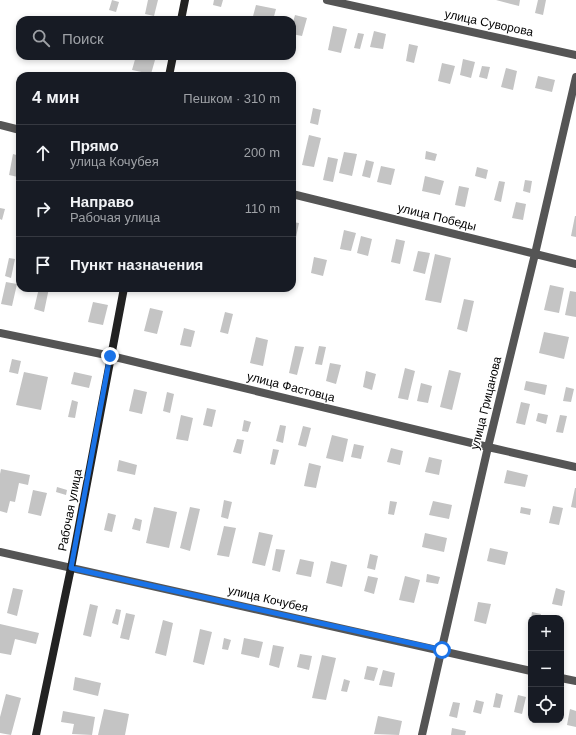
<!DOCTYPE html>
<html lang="ru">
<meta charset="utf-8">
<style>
body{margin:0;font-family:Helvetica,sans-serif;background:#242831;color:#f1f3f6}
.controls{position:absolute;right:12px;bottom:12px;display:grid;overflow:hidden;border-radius:8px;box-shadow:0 2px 6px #0003}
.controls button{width:36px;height:36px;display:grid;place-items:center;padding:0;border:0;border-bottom:1px solid #363941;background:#171b24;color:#f1f3f6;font:20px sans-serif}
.stop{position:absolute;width:12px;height:12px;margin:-9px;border:3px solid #1a73e8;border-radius:50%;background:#fff}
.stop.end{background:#1a73e8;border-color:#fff;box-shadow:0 1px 4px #0008}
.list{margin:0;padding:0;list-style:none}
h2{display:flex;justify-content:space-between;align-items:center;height:52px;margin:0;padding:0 16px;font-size:17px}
h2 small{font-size:13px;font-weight:400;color:#9ea1a6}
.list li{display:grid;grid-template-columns:26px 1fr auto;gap:12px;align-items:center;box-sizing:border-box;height:56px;padding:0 16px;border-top:1px solid #363941}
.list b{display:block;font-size:15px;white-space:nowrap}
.list p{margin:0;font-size:13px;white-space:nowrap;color:#9ea1a6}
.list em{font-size:13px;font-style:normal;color:#9ea1a6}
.icon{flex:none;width:22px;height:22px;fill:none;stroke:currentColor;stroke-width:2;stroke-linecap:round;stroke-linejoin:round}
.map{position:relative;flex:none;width:576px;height:735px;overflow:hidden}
.search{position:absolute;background:#171b24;box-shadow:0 2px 6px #0003;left:16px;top:16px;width:280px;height:44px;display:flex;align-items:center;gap:10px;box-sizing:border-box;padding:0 14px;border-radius:12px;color:#9ea1a6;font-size:15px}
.panel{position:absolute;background:#171b24;box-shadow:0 2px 6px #0003;left:16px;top:72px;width:280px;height:220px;border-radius:12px}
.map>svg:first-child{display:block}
.building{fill:#c4c4c4}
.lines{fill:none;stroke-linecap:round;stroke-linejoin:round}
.street{stroke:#555;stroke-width:8}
.secondary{stroke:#222;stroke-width:8}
.route{stroke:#1a73e8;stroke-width:5}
.labels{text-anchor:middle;stroke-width:3;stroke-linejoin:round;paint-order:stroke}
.street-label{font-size:12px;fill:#000;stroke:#fff}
</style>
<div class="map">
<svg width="576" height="735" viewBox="0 0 576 735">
<rect width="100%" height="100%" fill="#fff"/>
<path class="building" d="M112 0 119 2 116 12 109 10Z
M148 0H158L154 16 145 14Z
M214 0H223L221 7 213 5Z
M496 0H520L519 6Z
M538 0H546L543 15 535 13Z
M256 5 276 9 273 20H252Z
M295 15 307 18 302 36 292 34V26Z
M333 26 347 29 341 53 328 50Z
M374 31 386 34 383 49 370 47Z
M358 33 364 34 360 49 354 48Z
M409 44 418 46 414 63 406 61Z
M136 56 155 60 151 74 132 70Z
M463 59 475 62 471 78 460 75Z
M442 63 455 66 450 84 438 81Z
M482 66 490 67 487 79 479 77Z
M506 68 517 71 513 90 501 87Z
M200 73 211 75V76H199Z
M538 76 555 80 552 92 535 88Z
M313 108 321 110 318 125 310 123Z
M309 135 321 138 314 167 302 165Z
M426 151 437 154 435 161 425 159Z
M344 152 357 154 352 176 339 173Z
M13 154 20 156V168L18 177 9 175Z
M328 157 338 159 333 182 323 180Z
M366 160 374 162 370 178 362 176Z
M381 166 395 169 391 185 377 182Z
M477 167 488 170 486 179 475 176Z
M425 176 444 181 440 195 422 191Z
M525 180 532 181 530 193 523 191Z
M499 181 505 182 501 202 494 200Z
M459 186 469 188 465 207 455 205Z
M516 202 526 204 523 220 512 218Z
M0 208 5 209 2 220 0 219Z
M575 216H576V237L571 236Z
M292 222 299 223 295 242 292 241Z
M344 230 356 233 351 251 340 249Z
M361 236 372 239 368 256 357 253Z
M396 239 405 241 400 264 391 262Z
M418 251 430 253 425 274 413 271Z
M435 254 451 258 441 303 425 300Z
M314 257 327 260 323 276 311 273Z
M9 258 15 259 11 278 5 276Z
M6 282 17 284 12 306 1 304Z
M550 285 564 288 559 313 544 310Z
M39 288H49L44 312 34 309Z
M570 291 576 292V317L565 315Z
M464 299 474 301 467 332 457 329Z
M93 302 108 305 103 325 88 322Z
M150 308 163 311 157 334 144 331Z
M225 312 233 314 228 334 220 332Z
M184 328 195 331 191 347 180 345Z
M544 332 569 337 564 359 539 353Z
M256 337 268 340 263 366 250 363Z
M295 346 304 347 297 375 289 373Z
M319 346 326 347 322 365 315 364Z
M12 359 21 361 18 374 9 372Z
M330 363 341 365 336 384 326 381Z
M405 368 415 371 408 400 398 398Z
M449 370 461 373 452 410 440 407Z
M366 371 376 374 372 390 363 387Z
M24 372 48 377 41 410 16 405Z
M74 372 92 376 89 388 71 384Z
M526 381 547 385 545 395 524 390Z
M421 383 432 386 428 403 417 401Z
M566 387 574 389 571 402 563 401Z
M134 389 147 392 142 414 129 411Z
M167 392 174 394 170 413 163 411Z
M72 400 78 402 75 418 68 417Z
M521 402 530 404 525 425 516 423Z
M207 408 216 410 212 427 203 425Z
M538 413 548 415 546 424 536 421Z
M181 415 193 418 188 441 176 439Z
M560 415 567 416 563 433 556 432Z
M244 420 251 422 248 432 242 431Z
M280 425 286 426 283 443 276 441Z
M303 426 311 428 306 447 298 445Z
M332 435 348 439 343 462 326 458Z
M237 439 244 440 241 454 233 452Z
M354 444 364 446 361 459 351 457Z
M391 448 403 451 400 465 387 462Z
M273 449 279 450 275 465 270 464Z
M429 457 442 460 439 475 425 472Z
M119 460 137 465 135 475 117 471Z
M309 463 321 466 316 488 304 486Z
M1 469 30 475 28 485 19 483 15 502 10 501 7 513 0 511V474Z
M507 470 528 475 525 487 504 483Z
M57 487 67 490 66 495 56 492Z
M575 488H576V508L571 507Z
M33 490 47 493 41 516 28 513Z
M224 500 232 502 228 519 221 517Z
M390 501 397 502 394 515 388 514Z
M433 501 452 505 449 519 429 515Z
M553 506 563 508 559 525 549 523Z
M154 507 177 512 169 548 146 543Z
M190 507 200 509 190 551 180 548Z
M521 507 531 509 530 515 520 513Z
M108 513 116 515 112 532 104 530Z
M135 518 142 520 140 531 132 529Z
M224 526 236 528 229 557 217 555Z
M259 532 273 535 265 566 252 563Z
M425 533 447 538 444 552 422 547Z
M490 548 508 552 505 565 487 561Z
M276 549 285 550 280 572 272 570Z
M370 554 378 556 375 570 367 568Z
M300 559 314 562 311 577 296 574Z
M331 561 347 565 342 587 326 583Z
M427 574 440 577 438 584 426 582Z
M368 576 378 578 374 594 364 591Z
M405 576 420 580 414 603 399 600Z
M13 588 23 590 17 616 7 613Z
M556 588 565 591 562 606 552 604Z
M478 602 491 604 486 624 474 621Z
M90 604 98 606 91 637 83 635Z
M116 609 121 610 118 625 112 623Z
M532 612 541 614 540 618H531Z
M126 613 135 615 129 640 120 638Z
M163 620 173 623 166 656 155 653Z
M0 624 39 633 36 644 15 639 11 655 0 653Z
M200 629 212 632 204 665 193 662Z
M224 638 231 640 228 650 222 649Z
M244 638 263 642 259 658 241 654Z
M273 645 284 647 279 668 269 665Z
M300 654 312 656 309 670 297 667Z
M322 655 336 658 326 700 312 698Z
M367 666 378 668 374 681 364 679Z
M383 670 395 673 392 687 379 685Z
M75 677 101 683 98 696 73 690Z
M344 679 350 681 347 692 341 691Z
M496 693 503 695 500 708 493 707Z
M6 694 21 698 11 735 0 733V717Z
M518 695 526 697 522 714 514 712Z
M476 700 484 702 481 714 473 712Z
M453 702 460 703 457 718 449 716Z
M104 709 129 714 125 735H98Z
M570 709 576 711V727L567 725Z
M63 711 95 717 92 735 72 734 74 724 61 722Z
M530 713 531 720H540L539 723 529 720Z
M378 716 402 721 399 735 374 734Z
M452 728 466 731 465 735H451Z"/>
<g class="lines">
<path class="street" d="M327 0 576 55
M0 125 20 130
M292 194 576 264
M0 333 111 356 488 447 576 467
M0 552 531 671
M561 678 576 681
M422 735 488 447 535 254 576 77"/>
<path class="secondary" d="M181 20 185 0
M169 76 173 56
M36 735 71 568 124 288"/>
</g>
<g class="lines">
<path class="route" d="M110 356 71 568 442 650"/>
</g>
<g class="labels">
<g class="street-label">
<text transform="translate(489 23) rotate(12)" y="4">улица Суворова</text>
<text transform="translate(437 217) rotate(14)" y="4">улица Победы</text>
<text transform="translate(291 387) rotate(14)" y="4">улица Фастовца</text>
<text transform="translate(486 403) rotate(-76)" y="4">улица Грицанова</text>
<text transform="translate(70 510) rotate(-79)" y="4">Рабочая улица</text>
<text transform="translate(268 599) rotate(13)" y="4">улица Кочубея</text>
</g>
</g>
</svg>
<div class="controls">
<button>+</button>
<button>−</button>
<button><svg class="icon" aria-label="locate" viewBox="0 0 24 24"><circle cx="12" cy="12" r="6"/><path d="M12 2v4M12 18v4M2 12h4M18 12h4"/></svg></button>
</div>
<div class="stop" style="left:442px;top:650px"></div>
<div class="stop end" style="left:110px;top:356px"></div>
<div class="search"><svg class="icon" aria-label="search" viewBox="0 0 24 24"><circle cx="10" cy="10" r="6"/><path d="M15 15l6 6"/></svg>Поиск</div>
<section class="panel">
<h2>4 мин<small>Пешком · 310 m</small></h2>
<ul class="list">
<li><svg class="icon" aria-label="ahead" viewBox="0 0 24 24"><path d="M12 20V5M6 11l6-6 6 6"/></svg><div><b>Прямо</b><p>улица Кочубея</p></div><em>200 m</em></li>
<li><svg class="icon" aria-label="right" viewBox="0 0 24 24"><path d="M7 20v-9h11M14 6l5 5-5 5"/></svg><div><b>Направо</b><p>Рабочая улица</p></div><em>110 m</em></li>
<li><svg class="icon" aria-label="arrive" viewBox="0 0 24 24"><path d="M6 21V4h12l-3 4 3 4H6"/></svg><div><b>Пункт назначения</b></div></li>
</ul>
</section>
</div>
